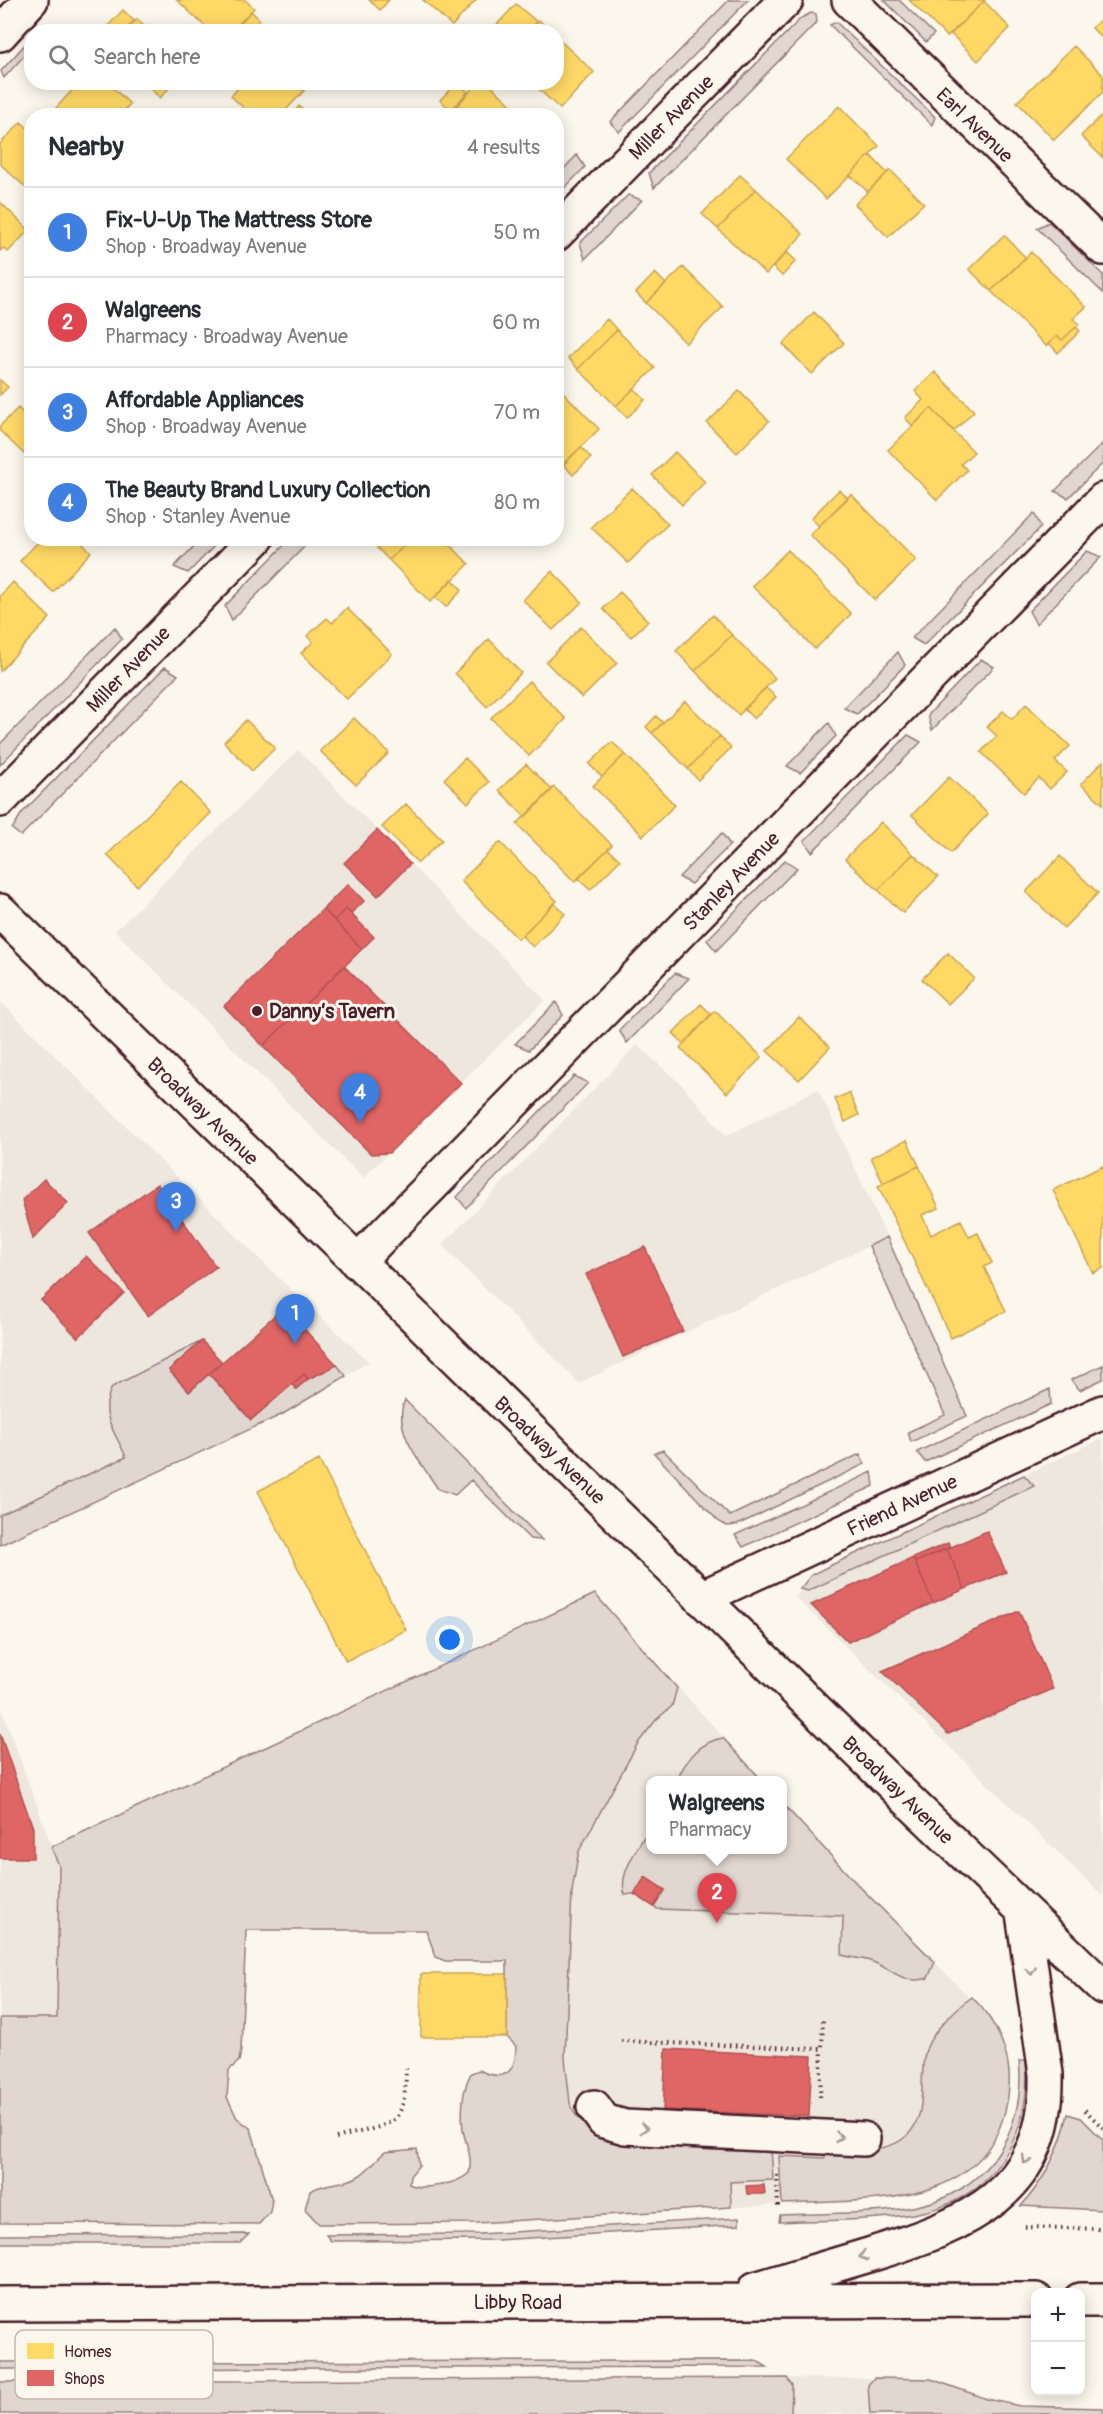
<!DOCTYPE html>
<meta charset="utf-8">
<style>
body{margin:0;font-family:Pangolin,sans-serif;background:#f2f2f3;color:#2b2b33}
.controls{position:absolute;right:18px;bottom:18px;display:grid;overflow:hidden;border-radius:12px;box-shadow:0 3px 15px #0003}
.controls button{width:54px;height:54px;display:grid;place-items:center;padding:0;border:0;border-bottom:2px solid #e1e1e2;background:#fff;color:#2b2b33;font:30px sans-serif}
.you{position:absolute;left:450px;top:1640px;width:21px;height:21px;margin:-15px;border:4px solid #fff;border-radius:50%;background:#1a73e8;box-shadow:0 0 0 9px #1a73e833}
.badge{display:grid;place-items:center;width:39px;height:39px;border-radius:50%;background:#4a1f2b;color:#fff;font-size:20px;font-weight:700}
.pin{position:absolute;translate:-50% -50px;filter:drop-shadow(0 2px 3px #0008)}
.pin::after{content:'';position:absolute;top:32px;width:21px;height:18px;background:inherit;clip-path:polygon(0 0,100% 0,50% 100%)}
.popup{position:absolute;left:646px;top:1776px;width:141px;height:78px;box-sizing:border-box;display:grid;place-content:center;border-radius:12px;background:#fff;filter:drop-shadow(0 2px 4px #0005);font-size:20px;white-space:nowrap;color:#7c7c81}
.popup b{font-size:22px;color:#2b2b33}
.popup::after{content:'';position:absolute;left:50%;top:100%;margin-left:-12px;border:12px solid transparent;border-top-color:#fff}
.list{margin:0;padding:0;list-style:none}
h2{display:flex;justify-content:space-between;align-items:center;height:78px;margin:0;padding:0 24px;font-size:26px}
h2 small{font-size:20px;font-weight:400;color:#7c7c81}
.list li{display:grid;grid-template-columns:39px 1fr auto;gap:18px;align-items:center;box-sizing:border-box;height:90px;padding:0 24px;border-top:2px solid #e1e1e2}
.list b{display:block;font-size:22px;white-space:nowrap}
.list p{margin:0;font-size:20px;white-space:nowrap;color:#7c7c81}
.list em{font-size:20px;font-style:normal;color:#7c7c81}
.icon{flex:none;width:33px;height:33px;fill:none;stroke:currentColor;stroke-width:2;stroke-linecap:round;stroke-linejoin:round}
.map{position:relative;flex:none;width:1103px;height:2414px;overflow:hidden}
.search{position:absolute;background:#fff;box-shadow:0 3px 15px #0003;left:24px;top:24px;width:540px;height:66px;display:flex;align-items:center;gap:15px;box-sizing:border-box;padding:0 21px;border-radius:24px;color:#7c7c81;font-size:22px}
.panel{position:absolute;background:#fff;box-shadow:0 3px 15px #0003;left:24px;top:108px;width:540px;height:438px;border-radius:24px}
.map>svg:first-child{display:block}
.built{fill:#eee7de}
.green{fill:#e2d7d0;stroke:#967b7e;stroke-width:1.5}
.homes{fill:#ffd966;stroke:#c9a154;stroke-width:1.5}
.shops{fill:#e06666;stroke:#b35154;stroke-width:1.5}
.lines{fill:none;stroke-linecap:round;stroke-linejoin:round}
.minor-casing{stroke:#4a1f2b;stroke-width:38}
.major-casing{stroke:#4a1f2b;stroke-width:38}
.path{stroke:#4a1f2b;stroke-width:4;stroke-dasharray:1.5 4.5;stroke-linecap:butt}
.minor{stroke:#fbf7ec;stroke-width:33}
.major{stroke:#fbf7ec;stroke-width:33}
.oneway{stroke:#ab9695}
.poi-dot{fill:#4a1f2b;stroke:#fbf7ec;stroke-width:2}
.labels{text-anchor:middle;stroke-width:6;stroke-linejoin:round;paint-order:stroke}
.street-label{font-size:20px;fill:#4a1f2b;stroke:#fbf7ec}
.poi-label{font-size:20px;font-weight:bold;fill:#4a1f2b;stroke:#fbf7ec;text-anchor:start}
.key{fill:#fbf7ec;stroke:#c6b6b2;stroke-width:1.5}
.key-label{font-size:16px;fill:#4a1f2b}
</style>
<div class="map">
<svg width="1103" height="2414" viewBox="0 0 1103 2414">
<rect width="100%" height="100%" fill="#fbf7ec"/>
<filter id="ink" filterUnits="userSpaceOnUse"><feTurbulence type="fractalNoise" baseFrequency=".0167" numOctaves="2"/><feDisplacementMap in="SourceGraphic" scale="12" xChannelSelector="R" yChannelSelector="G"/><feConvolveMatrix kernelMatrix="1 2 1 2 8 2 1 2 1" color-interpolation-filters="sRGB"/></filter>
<g filter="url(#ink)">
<path class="built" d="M298 750 545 1000 363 1178 115 931Z
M0 1001 278 1277 369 1362 283 1414 0 1545Z
M637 1045 681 1084 726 1136 818 1089 887 1237 579 1383 442 1245Z
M1103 1438V1896L796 1598 806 1580 818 1571Z
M647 1653 762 1780H651V1850H783V1804L857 1884 991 2019 1001 2037 1010 2073 1005 2115 984 2155 974 2165 947 2184 930 2191 861 2200 548 2218 537 1786Z
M0 1704 59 1866 57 2019H0Z
M917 2378 942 2382 1006 2404 1033 2408H1103V2414H583V2379Z"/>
<path class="green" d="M729 0H748L619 132 610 122Z
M884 0H899L934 34 926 42Z
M811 13 816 14 817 22 654 188 649 173 801 18Z
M836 22 935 117 932 125 830 25Z
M31 38V48L4 78 1 71Z
M577 155 585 167 557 196V176Z
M628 195 642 200 585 259 580 243Z
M1049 222 1103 275V293L1037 228Z
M1103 443V463L1068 498 1055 491Z
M1034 513 1041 527 924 645 912 638Z
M291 538 312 539 232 620 225 606Z
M201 539H221L188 573 174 567Z
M1087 551 1101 557 1036 624 1029 611Z
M115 627 122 639 0 765V744Z
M898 652 905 665 857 714 844 708Z
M981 659 994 667 932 730 928 715Z
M165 667 178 675 21 836 12 829 22 813Z
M829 723 836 736 800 773 787 766Z
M908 735 921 742 812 852 804 841Z
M722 833 730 845 691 884 679 877Z
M785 860 797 868 716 951 707 940Z
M675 973 689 978 627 1043 619 1030Z
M556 1002 563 1015 529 1050 515 1044Z
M574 1076 588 1083 466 1208 457 1197Z
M887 1237 967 1416 911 1442 908 1432 945 1415 869 1246Z
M202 1341 169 1370 189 1392 209 1374 251 1420 292 1384 296 1389 308 1379 337 1365 346 1376 283 1414 0 1545V1515L126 1457C115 1431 98 1415 112 1387Z
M1103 1365V1379L1080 1390 1071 1380Z
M1050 1389 1051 1404 925 1462 917 1452Z
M405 1400 542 1540 530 1539 471 1480 455 1495 438 1489C423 1465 391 1430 405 1400Z
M663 1450 730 1516 860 1454 865 1464 737 1525 727 1526 718 1521 654 1453Z
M872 1472 874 1486 743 1547 735 1535Z
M1024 1475 1034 1486 808 1591 800 1589 811 1575 825 1568Z
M595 1594 677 1688 672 1706 656 1720 638 1743 579 1851 577 1861 572 1892 565 2058 570 2103 575 2114 591 2131 771 2147 773 2180 730 2182 731 2207 477 2223 319 2224 305 2209 310 2191C323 2184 334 2184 347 2181 364 2177 373 2162 385 2152L417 2149 419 2165 410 2176 409 2184C423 2191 458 2184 469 2173 473 2156 466 2146 463 2130 461 2111 462 2090 471 2073L479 2070C505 2083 516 2072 516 2046L507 2037V1961H445L436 1957 426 1930H246L241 2050 239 2061 229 2070 227 2097 237 2118 251 2129 272 2200 270 2212 259 2224 0 2223V2018H57L59 1866 51 1847Z
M723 1738 762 1780H676C686 1761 700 1741 723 1738Z
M783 1804 857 1884 935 1962 928 1978C902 1986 892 1968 870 1961 861 1958 851 1958 842 1955L843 1916 658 1909 654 1907 665 1890 625 1895C617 1873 641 1844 651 1825V1850H783Z
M972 1997C998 2023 1014 2058 1008 2096 991 2211 871 2199 782 2204L779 2156 825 2158 826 2149C864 2151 916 2156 921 2104 923 2087 921 2070 925 2053 930 2033 955 2009 972 1997Z
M1019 2061H1026C1032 2137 992 2201 913 2214 870 2221 823 2220 779 2222L780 2215C822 2213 871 2215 912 2207 984 2195 1027 2133 1019 2061Z
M1068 2114 1081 2118 1103 2140V2210L1021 2206C1045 2180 1060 2149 1068 2114Z
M739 2218V2225L497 2240 331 2241 326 2235 479 2234Z
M249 2234 240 2243H0V2235Z
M757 2361 767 2367 0 2369V2362Z
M787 2378 792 2385 791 2414H0V2382Z
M874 2378 931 2379 987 2399 1020 2406 1103 2408V2414H870L868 2385Z"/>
<path class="homes" d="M177 0H245L254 8 232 32H211Z
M369 0H389L380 10Z
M423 0H476L452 26Z
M909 0H985L947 37Z
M984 1 1010 28 978 61 951 34Z
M516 4 537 22 528 32H496L494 28Z
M123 10 134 21 124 32H102Z
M251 11 260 20 249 32H236L234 29Z
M1103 17V39L1092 28Z
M137 19 150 32H124Z
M539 20 551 32H528Z
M556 37 594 72 560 109 531 82H556Z
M1074 46 1103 75V92L1054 140 1017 102Z
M80 82H107L130 104 119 116H64L56 108Z
M144 82H175L160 98Z
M244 82H295L304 91 280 116H252L231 96Z
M457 82 468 92 451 110 440 100Z
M478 82H487L523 116H448Z
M299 106 309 116H290Z
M839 106 879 146 826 199 786 159Z
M1103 114V158L1081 136Z
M21 122 32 132V193L0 164V144Z
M870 155 887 173 868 192 850 175Z
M890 170 924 203 888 237 855 204Z
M740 175 756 189 718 229 702 214Z
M756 189 803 234 766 274 718 229Z
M0 202 29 230 8 252 3 248 0 251Z
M1004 235 1026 258 991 291 969 269Z
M787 252 796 261 782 276 773 267Z
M1031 252 1086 307 1073 319 1079 324 1076 327 1062 340 1057 336 1046 346 991 291Z
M683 267 723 307 686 343 646 303Z
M655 273 666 284 646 303 636 293Z
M814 312 844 343 812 374 783 344Z
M607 319 617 330 578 369 568 358Z
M1076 327 1080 331 1058 353 1049 343 1057 336 1062 340Z
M617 330 655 368 616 406 578 369Z
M935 372 974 411 954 431 931 408 913 426 905 418 923 400 915 391Z
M0 380 8 387 0 395Z
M634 388 645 400 627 418 616 406Z
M560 389 599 429 558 470 556 393Z
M739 391 769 421 737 453 707 423Z
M18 408 32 421V452L27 457 0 431V426Z
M931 408 974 452 961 464 967 470 937 500 888 450Z
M581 447 591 458 573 475 563 464Z
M675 452 705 482 682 505 652 475Z
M632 488 668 524 628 563 591 527Z
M839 490 848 498 819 526 811 518Z
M851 494 916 560 875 600 810 535Z
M42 538H76L91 552 53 592 20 561Z
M386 538H412L389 560 377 548Z
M412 538H443L469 564 430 602 389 560Z
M788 550 851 614 815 649 752 586Z
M552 571 582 602 553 630 523 600Z
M452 579 462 590 446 607 435 597Z
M13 582 50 618 0 671V596Z
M620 592 648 621 631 637 603 609Z
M347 608 392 654 347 699 301 653 313 642 307 636 327 618 332 623Z
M713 615 732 635 695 671 676 651Z
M581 627 617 663 582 698 546 662Z
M732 635 775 678 739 715 695 671Z
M489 639 521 673 487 707 455 673Z
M529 681 566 719 529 756 491 718Z
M766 688 776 697 754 719 744 709Z
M685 701 720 736 688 769 652 733Z
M1026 704 1070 746 1055 761 1067 772 1050 789 1039 778 1024 793 981 752 997 736 987 727 1003 711 1012 719Z
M656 716 663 723 652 733 646 727Z
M354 718 389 753 356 785 320 751Z
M246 720 275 748 252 771 224 742Z
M720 736 731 748 698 780 688 769Z
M612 742 625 754 602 777 589 764Z
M625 754 675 805 643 836 593 786Z
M465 758 489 782 468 803 444 779Z
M1103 761V804L1081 784Z
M526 764 552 790 525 817 499 790Z
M949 777 988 814 951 853 912 815Z
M181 782 211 813 137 886 107 855Z
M554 787 612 845 575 882 517 824Z
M406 804 442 840 418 863 382 827Z
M881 822 913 854 878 890 845 859Z
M500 842 557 901 518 939 461 881Z
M608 849 620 860 590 890 578 878Z
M913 854 938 877 903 913 878 890Z
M1060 856 1098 893 1064 928 1026 892Z
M554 903 565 914 533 947 522 936Z
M948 953 974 978 948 1004 922 979Z
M701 1004 711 1014 684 1044 673 1033Z
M715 1011 762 1057 727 1093 680 1048Z
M799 1017 830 1047 799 1080 767 1051Z
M849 1093 859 1115 845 1122 835 1099Z
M907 1140 919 1166 883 1183 871 1157Z
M919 1166 939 1208 922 1215 931 1235 961 1220 969 1237 978 1233 992 1263 984 1267 1006 1311 951 1338 878 1186Z
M1103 1166V1268L1093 1273 1053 1190Z
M319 1460 406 1630 346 1661 258 1491Z
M421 1974H507V2037H421Z"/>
<path class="shops" d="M377 830 410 864 378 896 344 863Z
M348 884 364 901 351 914 346 909 334 920 323 909Z
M323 909 362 949 263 1046 224 1006Z
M346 909 374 937 362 949 334 920Z
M344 966 461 1083 389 1153 371 1154 263 1046Z
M44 1179 68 1203 33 1239 22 1200Z
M157 1184 216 1267 148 1316 89 1233Z
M645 1247 683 1331 623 1357 586 1274Z
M86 1256 124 1293 78 1338 41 1300Z
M284 1307 337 1365 308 1379 304 1374 251 1420 209 1374Z
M202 1341 222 1362 189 1392 169 1370Z
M304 1374 308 1379 296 1389 292 1384Z
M987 1531 1006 1572 965 1589 947 1549Z
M948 1543 950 1547 915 1562 913 1558Z
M947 1549 965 1589 933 1603 915 1562Z
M913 1558 933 1603 848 1642 811 1605Z
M1019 1611 1053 1689 948 1734 882 1671Z
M0 1734 33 1828V1858H0Z
M645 1877 665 1890 654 1907 634 1894Z
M666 2049 812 2056 809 2116 663 2110Z
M764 2185 765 2194H747L746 2186Z"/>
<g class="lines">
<defs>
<path id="minor" d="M849 0 1103 248
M0 34 31 0
M556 234 786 0
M0 800 257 538
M357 1262 1103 500
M701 1598 1103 1412
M594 2107 604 2121 625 2127 863 2139"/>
<path id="major" d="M0 911 909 1801 1103 1987
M755 2289C793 2278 831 2266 869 2255 967 2225 1049 2193 1046 2074L1023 1913
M1080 2300H1103
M0 2304 1036 2300"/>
</defs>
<use href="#minor" class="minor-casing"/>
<use href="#major" class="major-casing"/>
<path class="path" d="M621 2041 822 2049 823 2018
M820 2097 822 2049
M1085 2110 1103 2128
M336 2138C394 2122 406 2131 406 2064
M777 2175 778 2209
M1025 2227 1103 2229"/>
<use href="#minor" class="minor"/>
<use href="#major" class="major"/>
</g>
<defs><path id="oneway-chevron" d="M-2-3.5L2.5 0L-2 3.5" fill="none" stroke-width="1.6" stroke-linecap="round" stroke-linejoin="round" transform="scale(1.5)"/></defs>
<g class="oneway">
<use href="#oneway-chevron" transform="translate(1031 1971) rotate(82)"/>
<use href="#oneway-chevron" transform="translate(644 2128) rotate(3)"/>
<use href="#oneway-chevron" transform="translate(839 2137) rotate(5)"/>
<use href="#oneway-chevron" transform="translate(1026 2160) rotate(121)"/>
<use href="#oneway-chevron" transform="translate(863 2256) rotate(163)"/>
</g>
</g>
<circle class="poi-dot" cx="257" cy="1011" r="6"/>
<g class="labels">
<g class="street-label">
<text transform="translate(671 117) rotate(-45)" y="7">Miller Avenue</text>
<text transform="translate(975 125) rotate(44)" y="7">Earl Avenue</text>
<text transform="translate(128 669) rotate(-46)" y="7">Miller Avenue</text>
<text transform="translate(731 881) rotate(-46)" y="7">Stanley Avenue</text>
<text transform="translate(203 1111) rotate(44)" y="7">Broadway Avenue</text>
<text transform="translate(550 1450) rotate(44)" y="7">Broadway Avenue</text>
<text transform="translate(902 1505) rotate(-25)" y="7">Friend Avenue</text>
<text transform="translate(898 1790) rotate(44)" y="7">Broadway Avenue</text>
<text x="518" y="2309">Libby Road</text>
</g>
<g class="poi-label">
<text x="269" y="1018">Danny’s Tavern</text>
</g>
</g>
<rect x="15" y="2330" width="198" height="69" rx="9" class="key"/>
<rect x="27" y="2343" width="27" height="16" fill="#ffd966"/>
<rect x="27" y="2370" width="27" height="16" fill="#e06666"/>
<g class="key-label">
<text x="64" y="2357">Homes</text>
<text x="64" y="2384">Shops</text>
</g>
</svg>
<div class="controls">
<button>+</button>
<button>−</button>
</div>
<div class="you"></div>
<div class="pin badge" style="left:295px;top:1344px;background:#3f7fe0">1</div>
<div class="pin badge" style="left:717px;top:1923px;background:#e0444e">2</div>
<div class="popup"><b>Walgreens</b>Pharmacy</div>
<div class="pin badge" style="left:176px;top:1232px;background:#3f7fe0">3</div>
<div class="pin badge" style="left:360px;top:1123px;background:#3f7fe0">4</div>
<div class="search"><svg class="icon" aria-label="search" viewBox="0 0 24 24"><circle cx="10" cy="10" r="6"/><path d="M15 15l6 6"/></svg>Search here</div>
<section class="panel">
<h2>Nearby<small>4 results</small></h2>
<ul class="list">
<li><span class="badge" style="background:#3f7fe0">1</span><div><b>Fix-U-Up The Mattress Store</b><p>Shop · Broadway Avenue</p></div><em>50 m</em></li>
<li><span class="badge" style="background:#e0444e">2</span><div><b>Walgreens</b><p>Pharmacy · Broadway Avenue</p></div><em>60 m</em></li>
<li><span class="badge" style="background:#3f7fe0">3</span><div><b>Affordable Appliances</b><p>Shop · Broadway Avenue</p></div><em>70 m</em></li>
<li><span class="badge" style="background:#3f7fe0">4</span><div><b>The Beauty Brand Luxury Collection</b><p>Shop · Stanley Avenue</p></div><em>80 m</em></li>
</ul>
</section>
</div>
